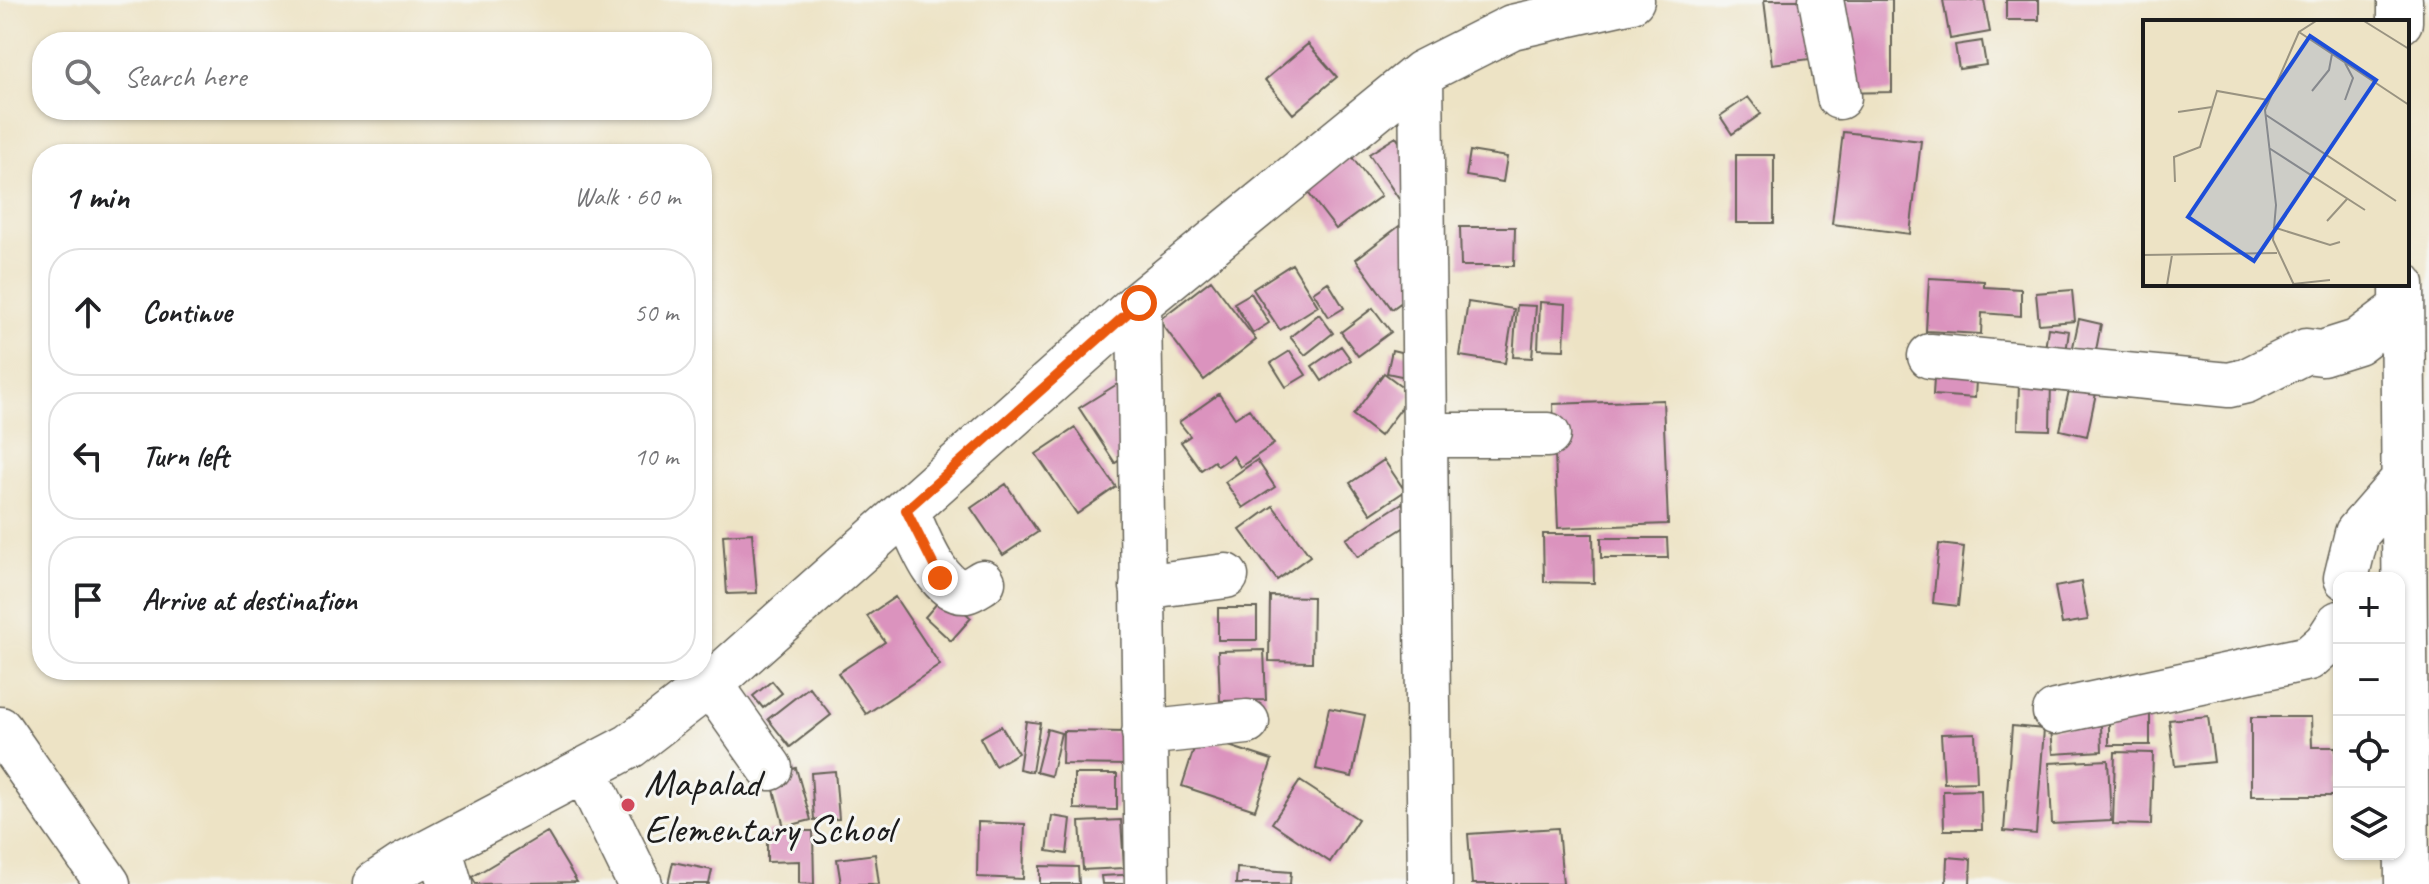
<!DOCTYPE html>
<meta charset="utf-8">
<style>
body{margin:0;font-family:Caveat,sans-serif;background:#f6f6f6;color:#202124}
.controls{position:absolute;right:24px;bottom:24px;display:grid;overflow:hidden;border-radius:16px;box-shadow:0 2px 6px #0004}
.controls button{width:72px;height:72px;display:grid;place-items:center;padding:0;border:0;border-bottom:2px solid #e0e0e0;background:#fff;color:#202124;font:40px sans-serif}
.stop{position:absolute;width:24px;height:24px;margin:-18px;border:6px solid #ea580c;border-radius:50%;background:#fff}
.stop.end{background:#ea580c;border-color:#fff;box-shadow:0 2px 8px #0008}
.list{margin:0;padding:0;list-style:none}
h2{display:flex;justify-content:space-between;align-items:center;height:104px;margin:0;padding:0 32px;font-size:34px}
h2 small{font-size:26px;font-weight:400;color:#757577}
.list li{display:grid;grid-template-columns:52px 1fr auto;gap:24px;align-items:center;box-sizing:border-box;height:128px;margin:0 16px 16px;padding:0 16px;border:2px solid #e0e0e0;border-radius:32px}
.list b{display:block;font-size:30px;white-space:nowrap}
.list em{font-size:26px;font-style:normal;color:#757577}
.icon{flex:none;width:44px;height:44px;fill:none;stroke:currentColor;stroke-width:2;stroke-linecap:round;stroke-linejoin:round}
.map{position:relative;flex:none;width:2429px;height:884px;overflow:hidden}
.search{position:absolute;background:#fff;box-shadow:0 2px 6px #0004;left:32px;top:32px;width:680px;height:88px;display:flex;align-items:center;gap:20px;box-sizing:border-box;padding:0 28px;border-radius:32px;color:#757577;font-size:30px}
.panel{position:absolute;background:#fff;box-shadow:0 2px 6px #0004;left:32px;top:144px;width:680px;height:536px;border-radius:32px}
.map>svg:first-child{display:block}
.building{fill:#db93be}
.lines{fill:none;stroke-linecap:round;stroke-linejoin:round}
.minor-casing{stroke:#656257;stroke-width:47}
.minor{stroke:#fff;stroke-width:44}
.route{stroke:#ea580c;stroke-width:10}
.poi-dot{fill:#d1495b;stroke:#f6f6f2;stroke-width:3}
.labels{text-anchor:middle;stroke-width:6;stroke-linejoin:round;paint-order:stroke}
.poi-label{font-size:40px;fill:#1c1c1c;stroke:#f6f6f2;text-anchor:start}
.inset-road{fill:none;stroke:#999381;stroke-width:2}
.view{fill:#1d4ed8;fill-opacity:0.15;stroke:#1d4ed8;stroke-width:4}
.inset-edge{fill:none;stroke:#1c1c1c;stroke-width:4}
</style>
<div class="map">
<svg width="2429" height="884" viewBox="0 0 2429 884">
<rect width="100%" height="100%" fill="#f6f6f2"/>
<filter id="ink" filterUnits="userSpaceOnUse"><feTurbulence type="fractalNoise" baseFrequency=".0125" numOctaves="2"/><feDisplacementMap in="SourceGraphic" scale="16" xChannelSelector="R" yChannelSelector="G"/><feConvolveMatrix kernelMatrix="1 2 1 2 8 2 1 2 1" color-interpolation-filters="sRGB"/></filter>
<filter id="wash" filterUnits="userSpaceOnUse"><feTurbulence type="fractalNoise" baseFrequency=".006" numOctaves="4" result="noise"/><feDisplacementMap in="SourceGraphic" scale="32" xChannelSelector="R" yChannelSelector="G"/><feGaussianBlur stdDeviation="1.8" result="paint"/><feColorMatrix in="noise" values="0 0 0 0 0 0 0 0 0 0 0 0 0 0 0 0 0 1.4 0 .05"/><feComposite in="paint" operator="in"/></filter>
<g filter="url(#wash)">
<rect width="100%" height="100%" fill="#ede3c5"/>
<g id="blocks">
<path class="building" d="M1764 0H1810L1818 58 1772 64Z
M1835 0H1892V92L1836 93Z
M1943 0H1984L1990 32 1950 39Z
M2006 0H2039V20H2006Z
M1982 41 1986 65 1959 69 1955 45Z
M1308 44 1337 77 1293 114 1265 80Z
M1748 97 1761 114 1732 134 1720 116Z
M1843 132 1921 141 1910 234 1832 224Z
M1396 137 1425 181 1399 199 1369 154Z
M1470 151 1507 157 1503 182 1466 176Z
M1736 155H1774V223H1736Z
M1351 156 1381 196 1336 229 1306 190Z
M1402 224 1439 275 1392 309 1356 259Z
M1460 227H1515L1514 266H1461Z
M1292 264 1318 306 1280 330 1253 289Z
M1929 278 1984 281V287L2021 289V316L1982 313 1981 334 1926 331Z
M1211 280 1256 340 1204 380 1159 320Z
M1328 282 1344 308 1329 317 1313 292Z
M2072 290 2075 321 2039 324 2036 293Z
M1251 293 1269 323 1253 333 1234 303Z
M1468 302 1514 309 1505 363 1460 356Z
M1540 302 1566 304 1564 350 1538 349Z
M1517 305 1536 306 1532 358 1513 357Z
M1373 308 1391 332 1358 356 1341 332Z
M1319 314 1333 333 1305 355 1290 337Z
M2079 319 2101 324 2094 361 2071 356Z
M2048 328 2069 331 2065 360 2044 357Z
M1341 346 1351 360 1322 381 1312 366Z
M1392 350 1421 357 1415 379 1387 373Z
M1290 351 1306 375 1286 387 1271 363Z
M1935 360 1977 362 1975 398 1933 395Z
M1384 373 1412 394 1380 436 1353 415Z
M2073 373 2099 379 2087 436 2060 430Z
M2019 379 2051 380 2050 430 2018 429Z
M1119 383 1154 438 1115 463 1079 408Z
M1219 394 1235 418 1249 409 1274 444 1240 467 1233 456 1218 466 1214 461 1201 470 1181 442 1190 436 1179 422Z
M1663 400 1668 524 1558 528 1553 404Z
M1075 428 1116 487 1077 514 1036 454Z
M1257 460 1275 487 1243 508 1225 482Z
M1384 460 1405 491 1371 514 1350 483Z
M1006 484 1038 532 1003 555 971 508Z
M1402 503 1414 521 1358 557 1346 539Z
M1273 506 1310 556 1277 580 1240 530Z
M752 533 757 593 727 594 723 535Z
M1543 534H1593L1594 583 1544 582Z
M1601 538H1667L1668 558H1601Z
M1939 544 1964 547 1958 606 1933 603Z
M2081 582 2088 620 2062 624 2055 587Z
M945 594 971 618 951 641 925 617Z
M1270 596 1313 597 1312 662 1269 661Z
M895 597 940 665 866 714 838 673 885 642 867 616Z
M1218 608H1257V640H1218Z
M1264 650 1266 700 1220 701 1218 651Z
M772 681 782 693 763 708 753 696Z
M809 687 831 715 790 747 768 719Z
M1329 708 1365 715 1352 777 1316 769Z
M2150 710V745H2109V711Z
M2208 716 2214 762 2175 766 2169 720Z
M2251 717H2311L2312 747H2336V796H2251Z
M1026 721 1040 723 1032 772 1019 769Z
M2101 725 2102 751 2053 754 2051 728Z
M1001 726 1018 753 995 766 980 738Z
M2012 726 2044 729 2036 834 2004 831Z
M1047 729 1061 733 1051 776 1036 772Z
M1063 731 1128 732V765L1062 764Z
M1975 733 1977 782 1944 783 1941 734Z
M1198 736 1272 760 1255 810 1182 786Z
M2115 752 2153 753 2151 825 2113 824Z
M2108 760 2111 821 2052 824 2049 763Z
M796 768 811 820 784 827 770 775Z
M835 771 839 819 814 820 811 773Z
M1074 774H1117V810L1074 809Z
M1300 781 1358 819 1330 862 1272 823Z
M1981 790 1982 830H1944L1943 791Z
M1052 816 1071 819 1067 854 1047 851Z
M1121 820 1124 868 1083 870 1080 822Z
M978 822 1025 824 1023 879 977 877Z
M1558 828 1563 884H1472L1468 834Z
M767 831H813L814 884 799 883V861L767 862Z
M547 832 577 882 476 884 472 877Z
M875 854 879 884H841L837 859Z
M1947 857 1971 859 1970 884H1946Z
M673 862 712 870 709 884H668Z
M1040 866 1078 867 1079 884H1040Z
M1237 868 1291 872 1290 884H1236Z
M1142 874 1143 884H1102L1101 876Z"/>
</g>
</g>
<g filter="url(#ink)">
<use href="#blocks" fill-opacity="0" stroke="#656257" stroke-width="2"/>
<g class="lines">
<defs>
<path id="minor" d="M1821 0 1839 97
M2400 0V22
M1421 73 1430 884
M2402 284 2407 884
M1139 303 1147 884
M1930 356 2229 385 2246 381 2306 351 2322 353 2357 342 2402 308
M1425 435H1548
M906 510C916 531 937 594 966 591 971 590 978 585 983 582
M2346 578 2357 533 2404 479
M1142 587 1226 576
M710 683 770 768
M2055 712 2309 658 2326 643 2339 623
M0 729 108 884
M1144 733 1247 722
M585 771 640 884
M439 847 450 884
M375 884 402 866 630 746 718 678 1139 303 1421 73 1512 27 1632 0"/>
</defs>
<use href="#minor" class="minor-casing"/>
<use href="#minor" class="minor"/>
</g>
</g>
<g class="lines" filter="url(#ink)">
<path class="route" d="M940 578 906 510 1139 303"/>
</g>
<circle class="poi-dot" cx="628" cy="805" r="8"/>
<g class="labels">
<g class="poi-label">
<text x="644" y="796">Mapalad<tspan x="644" dy="46">Elementary School</tspan></text>
</g>
</g>
<g transform="translate(2143 20)">
<rect width="266" height="266" fill="#ede3c5"/>
<path class="inset-road" d="M221 1 266 29M156 12 266 85M169 71 186 50 189 34M202 80 210 58 202 43M35 92 69 87M123 95 253 181M126 128 222 190M32 162 31 137 57 127 74 71 125 80M184 201 204 179M130 207 187 225 197 222M0 235 134 233M150 264 187 260M24 265 29 235M151 265 130 220 133 185 122 90 156 12 173 1"/>
<path class="view" d="M167 16 233 60 111 241 45 197Z"/>
<rect width="266" height="266" class="inset-edge"/>
</g>
</svg>
<div class="controls">
<button>+</button>
<button>−</button>
<button><svg class="icon" aria-label="locate" viewBox="0 0 24 24"><circle cx="12" cy="12" r="6"/><path d="M12 2v4M12 18v4M2 12h4M18 12h4"/></svg></button>
<button><svg class="icon" aria-label="layers" viewBox="0 0 24 24"><path d="M12 4l9 5-9 5-9-5zM3 14l9 5 9-5"/></svg></button>
</div>
<div class="stop" style="left:1139px;top:303px"></div>
<div class="stop end" style="left:940px;top:578px"></div>
<div class="search"><svg class="icon" aria-label="search" viewBox="0 0 24 24"><circle cx="10" cy="10" r="6"/><path d="M15 15l6 6"/></svg>Search here</div>
<section class="panel">
<h2>1 min<small>Walk · 60 m</small></h2>
<ul class="list">
<li><svg class="icon" aria-label="ahead" viewBox="0 0 24 24"><path d="M12 20V5M6 11l6-6 6 6"/></svg><div><b>Continue</b></div><em>50 m</em></li>
<li><svg class="icon" aria-label="left" viewBox="0 0 24 24"><path d="M17 20v-9H6M10 6l-5 5 5 5"/></svg><div><b>Turn left</b></div><em>10 m</em></li>
<li><svg class="icon" aria-label="arrive" viewBox="0 0 24 24"><path d="M6 21V4h12l-3 4 3 4H6"/></svg><div><b>Arrive at destination</b></div></li>
</ul>
</section>
</div>
